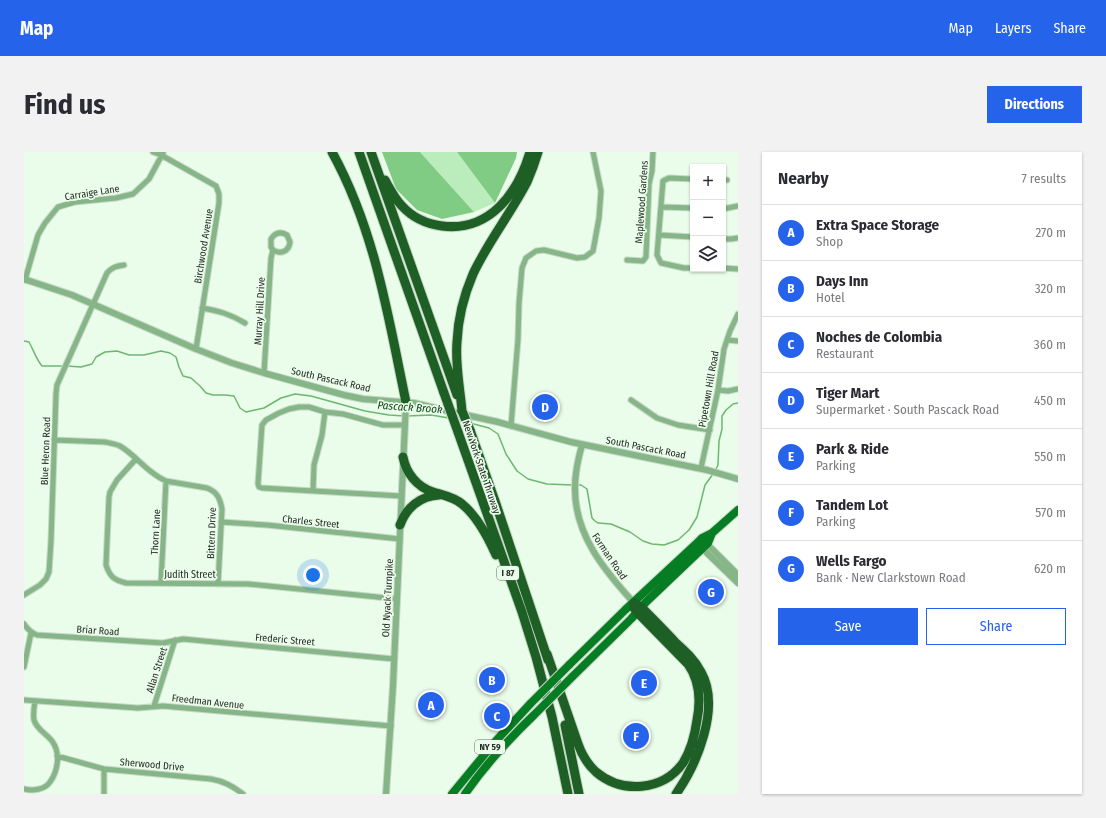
<!DOCTYPE html>
<meta charset="utf-8">
<style>
body{margin:0;font-family:"Fira Sans Condensed",sans-serif;background:#f2f2f3;color:#2b2b33}
.controls{position:absolute;right:12px;top:12px;display:grid;overflow:hidden;border-radius:0px;box-shadow:0 1px 3px #0004}
.controls button{width:36px;height:36px;display:grid;place-items:center;padding:0;border:0;border-bottom:1px solid #e1e1e2;background:#fff;color:#2b2b33;font:20px sans-serif}
.you{position:absolute;left:289px;top:423px;width:14px;height:14px;margin:-10px;border:3px solid #fff;border-radius:50%;background:#1a73e8;box-shadow:0 0 0 6px #1a73e833}
.badge{display:grid;place-items:center;width:26px;height:26px;border-radius:50%;background:#2563eb;color:#fff;font-size:13px;font-weight:700}
.pin{position:absolute;translate:-50% -50%;border:2px solid #fff;box-shadow:0 1px 4px #0006}
.list{margin:0;padding:0;list-style:none}
h2{display:flex;justify-content:space-between;align-items:center;height:52px;margin:0;padding:0 16px;font-size:17px}
h2 small{font-size:13px;font-weight:400;color:#7c7c81}
.list li{display:grid;grid-template-columns:26px 1fr auto;gap:12px;align-items:center;box-sizing:border-box;height:56px;padding:0 16px;border-top:1px solid #e1e1e2}
.list b{display:block;font-size:15px;white-space:nowrap}
.list p{margin:0;font-size:13px;white-space:nowrap;color:#7c7c81}
.list em{font-size:13px;font-style:normal;color:#7c7c81}
.actions{display:flex;gap:8px;padding:12px 16px}
.actions a{flex:1;padding:9px 0;border:1px solid #2563eb;border-radius:0px;text-align:center;font-size:14px;color:#2563eb}
.actions .main{background:#2563eb;color:#fff}
.icon{flex:none;width:22px;height:22px;fill:none;stroke:currentColor;stroke-width:2;stroke-linecap:round;stroke-linejoin:round}
.map{position:relative;flex:none;width:714px;height:642px;overflow:hidden;border-radius:0px}
header{display:flex;align-items:center;gap:24px;box-sizing:border-box;height:56px;padding:0 20px;background:#2563eb;color:#fff}
header strong{font-size:19px}
nav{display:flex;gap:22px;margin-inline-start:auto;font-size:14px}
.intro{display:flex;align-items:center;justify-content:space-between;box-sizing:border-box;height:96px;padding:0 24px}
h1{margin:0;font-size:28px}
.button{padding:10px 18px;border-radius:0px;background:#2563eb;color:#fff;font-size:14px;font-weight:700}
main{display:flex;gap:24px;padding:0 24px}
aside{flex:1;background:#fff;border-radius:0px;box-shadow:0 1px 3px #0004}
.map>svg:first-child{display:block}
.green{fill:#bbecbc}
.forest{fill:#81cc85}
.lines{fill:none;stroke-linecap:round;stroke-linejoin:round}
.stream{stroke:#6db771;stroke-width:1.5}
.minor-casing{stroke:#c7d7c7;stroke-width:7}
.tertiary-casing{stroke:#c7d7c7;stroke-width:8}
.primary-casing{stroke:#c7d7c7;stroke-width:10}
.motorway-casing{stroke:#c7d7c7;stroke-width:11}
.minor{stroke:#86b688;stroke-width:5}
.tertiary{stroke:#86b688;stroke-width:6}
.primary{stroke:#077d23;stroke-width:8}
.motorway{stroke:#1e5f26;stroke-width:9}
.primary-bridge-casing{stroke:#c7d7c7;stroke-width:10;stroke-linecap:butt}
.motorway-bridge-casing{stroke:#c7d7c7;stroke-width:11;stroke-linecap:butt}
.primary-bridge{stroke:#077d23;stroke-width:8}
.motorway-bridge{stroke:#1e5f26;stroke-width:9}
.labels{text-anchor:middle;stroke-width:3.5;stroke-linejoin:round;paint-order:stroke}
.shield{fill:#eafcea;stroke:#626b62;stroke-width:1}
.shield-label{font-size:9px;font-weight:bold;fill:#272d27}
.street-label{font-size:10px;fill:#272d27;stroke:#eafcea}
.water-label{font-size:11px;font-style:italic;fill:#083f11;stroke:#eafcea}
</style>
<header>
<strong>Map</strong>
<nav><a>Map</a><a>Layers</a><a>Share</a></nav>
</header>
<div class="intro"><h1>Find us</h1><a class="button">Directions</a></div>
<main>
<div class="map">
<svg width="714" height="642" viewBox="0 0 714 642">
<rect width="100%" height="100%" fill="#eafcea"/>
<path class="green" d="M396 0H433L471 51 450 60Z"/>
<path class="forest" d="M358 0H396L450 60 418 67 393 58 372 37Z
M433 0H493L492 6 471 51Z"/>
<g class="lines">
<path class="stream" d="M0 189 5 190C10 199 12 207 18 214H39
M43 214 57 215 68 212 72 205 81 200 93 199 105 203H120L137 199 146 201 152 205 155 215 159 224 167 226 176 234 182 241 189 243H201L210 244 216 256 222 260 240 256 257 246 271 242 287 244 341 259 365 263 380 264
M383 264 407 263 425 266
M446 271 465 276 474 282 482 302 493 319 504 327 523 332 549 333
M691 319 694 313 695 289 698 277V264L702 258 709 252 714 251
M553 333H557L563 337 568 366 571 369 574 371 587 372 606 380 619 389 628 392 640 393 654 388 665 378 673 365 681 333 689 322"/>
<defs>
<path id="minor" d="M129 0 137 3 192 34 195 42V51L172 197
M669 27 645 26 639 29 633 103 637 111 660 116H669
M699 28H703
M637 55 669 56
M699 57 714 54
M635 83 669 85
M699 87H707L714 86
M603 108 619 109 622 105 625 32 628 19 629 0
M699 116 714 117
M1 128 14 83 21 71 34 55 51 50 92 46 109 42 125 27 139 1
M178 156C195 159 206 162 221 171
M703 188 714 189
M240 221 247 106 249 98 247 95V87C251 81 256 79 263 83L266 90C265 99 257 103 249 98
M694 238 704 239 714 237
M607 248 633 266 654 273 686 278
M487 274 494 187 495 151 498 116 502 106 512 99 520 98 553 106 561 105 569 99 575 66 577 39 569 0
M30 288 81 290C86 291 92 292 96 294 113 304 123 321 142 329L183 336C193 340 196 346 198 357L194 432
M112 307 93 328 86 340 85 345 82 413C86 425 90 428 102 431L224 432 373 447
M677 316 694 238 700 197 706 179 714 162
M289 339 290 313 298 283 301 260
M377 344 238 336 235 335 234 332 238 273 242 268 255 261 265 257 275 255H285L301 260 319 262 359 273H381
M197 370 243 373 376 387
M137 431 142 329
M0 443 16 433 22 427 25 420 27 389 32 242 33 233 83 121C88 115 93 114 100 113
M0 472C4 478 7 481 13 483L139 491 159 487 370 507
M0 515 7 481
M0 548 114 556 139 554 367 574
M130 554 151 488
M33 604 80 617 187 627C199 629 209 634 219 642
M0 637C8 639 21 638 26 630 34 619 37 601 28 589 22 581 13 578 10 568 9 562 10 555 11 549
M80 642V617"/>
<path id="tertiary" d="M0 127 48 143 172 197 208 211 240 221 320 243 339 247 390 251 424 259 474 270 547 290 683 318 714 327
M558 293C554 307 551 321 551 335 550 382 580 418 610 451
M681 390 714 423
M677 394 683 401 714 431
M362 642 369 534 382 250"/>
<path id="primary" d="M545 513 601 458 671 393 678 386 688 381 714 358
M548 525 607 467 622 450 684 391 688 381
M428 642 470 591 507 551
M441 642C461 613 485 587 510 563"/>
<path id="motorway" d="M308 0C351 78 364 164 382 250
M335 0 420 241
M347 0 433 243
M361 28C366 37 371 47 378 54 388 65 403 72 418 74 466 80 494 41 506 0
M438 259C436 236 431 213 433 190 434 166 440 143 449 122 464 90 487 61 503 30L509 15 514 0
M446 278 472 352 524 508
M434 280 498 460 512 505 528 565 544 642
M379 305C382 321 393 335 409 340 419 343 430 345 438 352 453 364 464 385 472 403
M376 373C382 356 396 344 415 343
M610 451 617 455C629 467 640 478 651 490 661 499 671 508 677 520 697 555 673 612 652 642
M523 502 554 592C558 603 563 612 572 620 598 642 639 639 659 611 667 598 671 583 673 568 677 548 676 529 664 512L613 460 610 456V451
M541 573 555 642"/>
</defs>
<use href="#minor" class="minor-casing"/>
<use href="#tertiary" class="tertiary-casing"/>
<use href="#primary" class="primary-casing"/>
<use href="#motorway" class="motorway-casing"/>
<use href="#minor" class="minor"/>
<use href="#tertiary" class="tertiary"/>
<use href="#primary" class="primary"/>
<use href="#motorway" class="motorway"/>
<defs>
<path id="primary-bridge" d="M507 551 545 513
M510 563 548 525"/>
<path id="motorway-bridge" d="M420 241 434 280
M438 259 446 278"/>
</defs>
<use href="#primary-bridge" class="primary-bridge-casing"/>
<use href="#motorway-bridge" class="motorway-bridge-casing"/>
<use href="#primary-bridge" class="primary-bridge"/>
<use href="#motorway-bridge" class="motorway-bridge"/>
</g>
<g class="labels">
<g class="shield">
<rect x="473" y="414" width="22" height="14" rx="3"/>
<rect x="451" y="588" width="30" height="14" rx="3"/>
</g>
<g class="shield-label">
<text x="484" y="424">I 87</text>
<text x="466" y="598">NY 59</text>
</g>
<g class="street-label">
<text transform="translate(68 40) rotate(-9)" y="4">Carraige Lane</text>
<text transform="translate(617 50) rotate(-86)" y="4">Maplewood Gardens</text>
<text transform="translate(179 94) rotate(-81)" y="4">Birchwood Avenue</text>
<text transform="translate(235 159) rotate(-87)" y="4">Murray Hill Drive</text>
<text transform="translate(307 227) rotate(13)" y="4">South Pascack Road</text>
<text transform="translate(684 237) rotate(-80)" y="4">Pipetown Hill Road</text>
<text transform="translate(622 295) rotate(11)" y="4">South Pascack Road</text>
<text transform="translate(21 299) rotate(-88)" y="4">Blue Heron Road</text>
<text transform="translate(458 315) rotate(71)" y="4">New York State Thruway</text>
<text transform="translate(287 369) rotate(6)" y="4">Charles Street</text>
<text transform="translate(131 380) rotate(-87)" y="4">Thorn Lane</text>
<text transform="translate(187 381) rotate(-88)" y="4">Bittern Drive</text>
<text transform="translate(586 404) rotate(56)" y="4">Forman Road</text>
<text x="166" y="426">Judith Street</text>
<text transform="translate(363 446) rotate(-87)" y="4">Old Nyack Turnpike</text>
<text transform="translate(74 478) rotate(4)" y="4">Briar Road</text>
<text transform="translate(261 487) rotate(5)" y="4">Frederic Street</text>
<text transform="translate(132 518) rotate(-72)" y="4">Allan Street</text>
<text transform="translate(184 549) rotate(6)" y="4">Freedman Avenue</text>
<text transform="translate(128 612) rotate(5)" y="4">Sherwood Drive</text>
</g>
<g class="water-label">
<text transform="translate(386 255) rotate(4)" y="4">Pascack Brook</text>
</g>
</g>
</svg>
<div class="controls">
<button>+</button>
<button>−</button>
<button><svg class="icon" aria-label="layers" viewBox="0 0 24 24"><path d="M12 4l9 5-9 5-9-5zM3 14l9 5 9-5"/></svg></button>
</div>
<div class="you"></div>
<div class="pin badge" style="left:407px;top:553px">A</div>
<div class="pin badge" style="left:468px;top:528px">B</div>
<div class="pin badge" style="left:473px;top:564px">C</div>
<div class="pin badge" style="left:521px;top:255px">D</div>
<div class="pin badge" style="left:620px;top:531px">E</div>
<div class="pin badge" style="left:612px;top:584px">F</div>
<div class="pin badge" style="left:687px;top:440px">G</div>
</div>
<aside>
<h2>Nearby<small>7 results</small></h2>
<ul class="list">
<li><span class="badge">A</span><div><b>Extra Space Storage</b><p>Shop</p></div><em>270 m</em></li>
<li><span class="badge">B</span><div><b>Days Inn</b><p>Hotel</p></div><em>320 m</em></li>
<li><span class="badge">C</span><div><b>Noches de Colombia</b><p>Restaurant</p></div><em>360 m</em></li>
<li><span class="badge">D</span><div><b>Tiger Mart</b><p>Supermarket · South Pascack Road</p></div><em>450 m</em></li>
<li><span class="badge">E</span><div><b>Park &amp; Ride</b><p>Parking</p></div><em>550 m</em></li>
<li><span class="badge">F</span><div><b>Tandem Lot</b><p>Parking</p></div><em>570 m</em></li>
<li><span class="badge">G</span><div><b>Wells Fargo</b><p>Bank · New Clarkstown Road</p></div><em>620 m</em></li>
</ul>
<div class="actions"><a class="main">Save</a><a>Share</a></div>
</aside>
</main>
